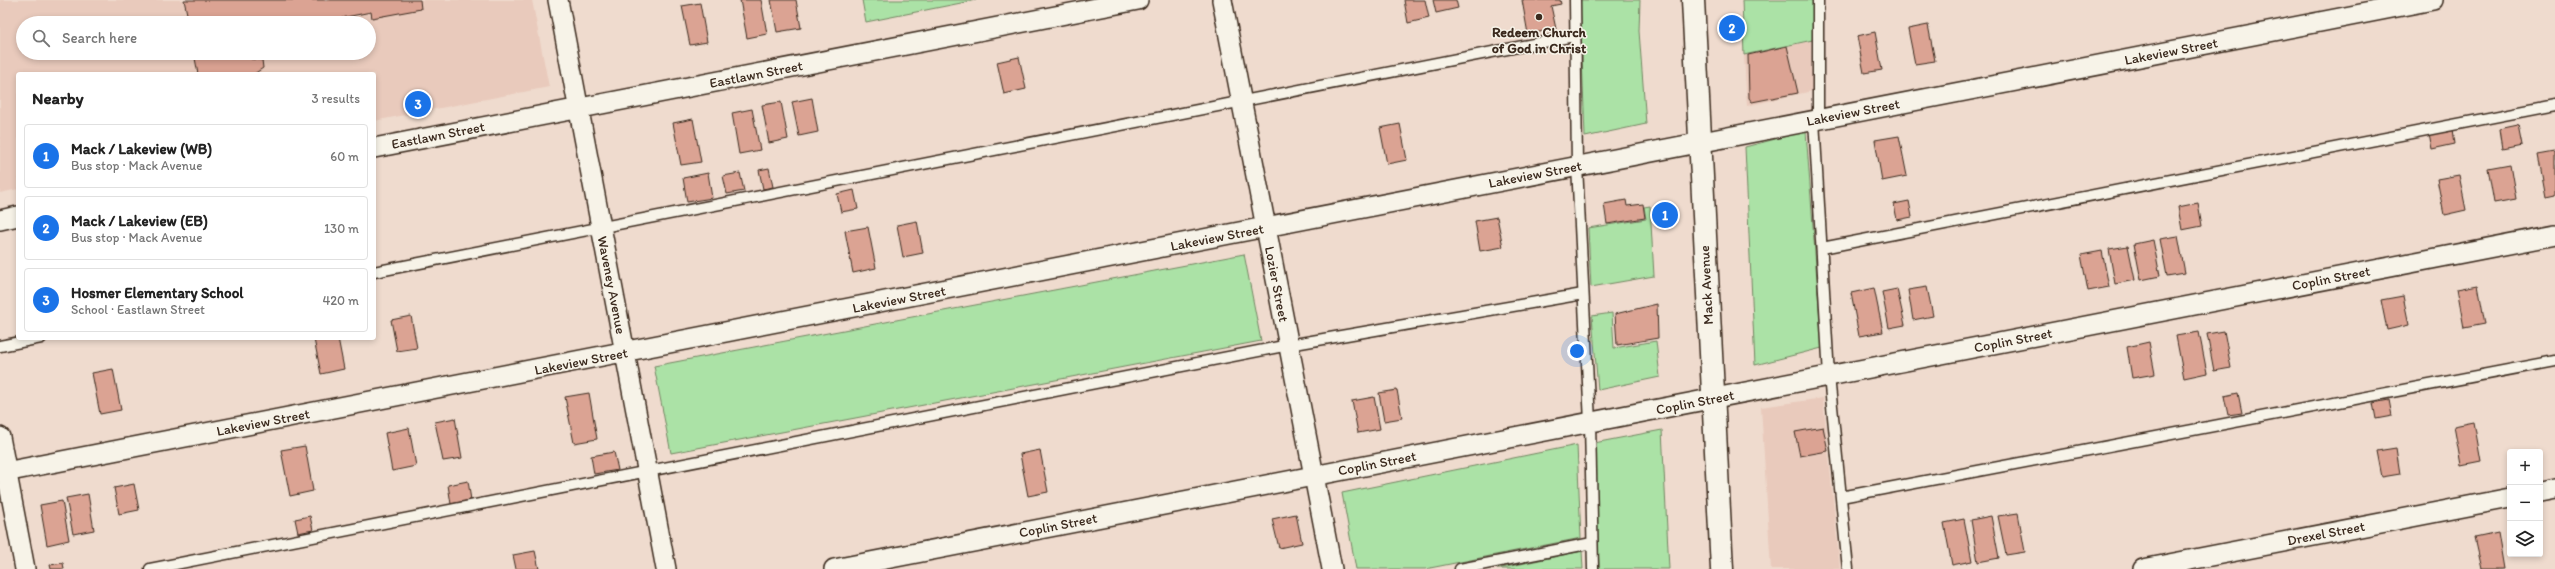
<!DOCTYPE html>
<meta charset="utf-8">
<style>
body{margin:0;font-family:Itim,sans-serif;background:#f6f6f6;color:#222}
.controls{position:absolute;right:12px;bottom:12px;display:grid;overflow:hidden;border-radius:4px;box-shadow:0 2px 6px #0003}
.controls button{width:36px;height:36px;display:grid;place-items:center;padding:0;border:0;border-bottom:1px solid #e0e0e0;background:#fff;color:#222;font:20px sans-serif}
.you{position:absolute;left:1577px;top:351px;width:14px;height:14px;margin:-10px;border:3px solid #fff;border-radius:50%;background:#1a73e8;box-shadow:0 0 0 6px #1a73e833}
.badge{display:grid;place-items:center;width:26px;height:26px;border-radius:50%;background:#1a73e8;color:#fff;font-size:13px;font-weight:700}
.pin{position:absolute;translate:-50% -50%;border:2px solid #fff;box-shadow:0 1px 4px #0006}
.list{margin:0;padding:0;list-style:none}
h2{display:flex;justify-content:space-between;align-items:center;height:52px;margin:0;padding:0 16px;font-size:17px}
h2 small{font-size:13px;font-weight:400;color:#767676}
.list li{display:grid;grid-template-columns:26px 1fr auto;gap:12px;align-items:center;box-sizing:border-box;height:64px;margin:0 8px 8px;padding:0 8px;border:1px solid #e0e0e0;border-radius:4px}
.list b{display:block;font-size:15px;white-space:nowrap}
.list p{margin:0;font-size:13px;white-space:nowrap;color:#767676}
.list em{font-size:13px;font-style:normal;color:#767676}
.icon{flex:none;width:22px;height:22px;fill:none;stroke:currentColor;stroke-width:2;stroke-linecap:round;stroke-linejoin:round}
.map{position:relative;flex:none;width:2555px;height:569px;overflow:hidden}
.search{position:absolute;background:#fff;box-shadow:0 2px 6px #0003;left:16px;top:16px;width:360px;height:44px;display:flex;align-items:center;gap:10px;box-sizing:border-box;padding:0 14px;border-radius:22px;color:#767676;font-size:15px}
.panel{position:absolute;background:#fff;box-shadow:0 2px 6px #0003;left:16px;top:72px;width:360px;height:268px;border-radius:4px}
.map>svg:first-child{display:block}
.built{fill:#e9cabc;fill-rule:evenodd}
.green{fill:#abe2a6;stroke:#738662}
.building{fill:#dba393;stroke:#3b2a1e}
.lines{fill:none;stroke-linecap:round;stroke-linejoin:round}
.lane-casing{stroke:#3b2a1e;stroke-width:13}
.street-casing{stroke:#3b2a1e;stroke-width:22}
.secondary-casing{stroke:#3b2a1e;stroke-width:25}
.lane{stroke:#f7f3e8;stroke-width:10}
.street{stroke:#f7f3e8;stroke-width:19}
.secondary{stroke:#f7f3e8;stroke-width:22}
.poi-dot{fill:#3b2a1e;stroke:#f7f3e8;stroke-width:1.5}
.labels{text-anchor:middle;stroke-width:3;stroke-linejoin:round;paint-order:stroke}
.poi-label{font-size:14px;font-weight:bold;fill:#3b2a1e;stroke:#f7f3e8}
.street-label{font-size:14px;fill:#3b2a1e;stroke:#f7f3e8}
</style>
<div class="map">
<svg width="2555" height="569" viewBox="0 0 2555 569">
<rect width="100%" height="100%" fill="#efdbce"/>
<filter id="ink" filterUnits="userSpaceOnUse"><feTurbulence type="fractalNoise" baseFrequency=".025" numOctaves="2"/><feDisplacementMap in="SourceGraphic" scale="8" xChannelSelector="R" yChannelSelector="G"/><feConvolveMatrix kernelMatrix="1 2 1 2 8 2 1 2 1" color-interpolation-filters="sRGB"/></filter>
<g filter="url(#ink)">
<path class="built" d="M0 0H532L549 87 374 121V74H18V189L0 193ZM23 23H369V53H23Z
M1811 41 1812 91 1747 106 1744 55Z
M1823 398 1840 569H1771L1761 407Z"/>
<path class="green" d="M862 0H976L866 22Z
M1580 0H1640L1639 31 1646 124 1585 137Z
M1742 0H1816L1817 39 1744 55Z
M1806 131 1822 348 1755 365 1745 147Z
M1650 206 1654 276 1591 287 1588 228 1646 219 1644 207Z
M1244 254 1261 341 671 453 654 366Z
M1612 313 1614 348 1656 341 1660 377 1598 390 1592 316Z
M1662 430 1669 569H1599L1594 443Z
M1577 445 1581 538 1425 569H1356L1342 493Z
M1582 551 1583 569H1497Z"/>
<path class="building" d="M184 0H420L421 9 372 18 371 12 336 19 337 23H189Z
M740 0H761L767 34 747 38Z
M771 0H796L801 28 777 32Z
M1404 0H1425L1429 18 1408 23Z
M1433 0H1456L1458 8 1436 13Z
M1522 0H1560L1561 4 1551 6 1556 29 1528 34Z
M700 3 707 42 690 45 682 6Z
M1928 25 1935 61 1915 64 1908 29Z
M1875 32 1882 70 1864 73 1857 36Z
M1787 46 1798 93 1752 102 1749 98 1748 55Z
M194 53H250L251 59 262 60 263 68 254 74H198Z
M1019 57 1026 89 1004 94 997 62Z
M812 98 818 132 799 136 792 102Z
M781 102 788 139 769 143 762 105Z
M752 109 760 150 739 154 732 113Z
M693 119 701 162 681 165 673 123Z
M1400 124 1407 160 1387 164 1380 128Z
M2518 125 2522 145 2502 149 2499 129Z
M2453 129 2455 144 2432 149 2429 133Z
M1899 136 1907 176 1882 181 1875 140Z
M2555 152V196L2546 198 2538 155Z
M2510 164 2516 199 2494 203 2488 168Z
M769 168 773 187 763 189 759 170Z
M708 173 712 198 687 202 683 178Z
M740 173 744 191 727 194 723 176Z
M2459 175 2466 210 2444 215 2437 179Z
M854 190 858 209 841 212 837 194Z
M1626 200 1627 206 1643 204 1645 218 1607 224 1604 204Z
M1909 201 1912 217 1897 220 1894 204Z
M2198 203 2202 226 2182 230 2178 207Z
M1497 217 1503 247 1480 251 1475 221Z
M917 221 923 253 903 257 897 225Z
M868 227 876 268 853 273 845 231Z
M2178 236 2185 273 2167 276 2160 239Z
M2153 240 2160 276 2141 280 2134 244Z
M2128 246 2135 280 2115 284 2109 249Z
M2102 251 2109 287 2088 291 2081 255Z
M2478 285 2485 324 2464 328 2457 289Z
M1927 287 1933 316 1913 320 1908 290Z
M1874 288 1883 332 1859 336 1851 293Z
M1897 289 1905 325 1889 328 1882 292Z
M2403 296 2409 325 2387 330 2381 300Z
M1657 304 1658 338 1617 345 1615 314Z
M411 316 417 348 397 351 391 320Z
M2224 331 2231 368 2214 371 2207 334Z
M2199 332 2207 373 2184 378 2176 336Z
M322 338H338L344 369 321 374 314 339Z
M2149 342 2155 374 2132 378 2127 347Z
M113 369 121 410 100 414 92 373Z
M1397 390 1402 418 1384 421 1379 393Z
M589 393 597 439 574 443 565 397Z
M2238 393 2242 413 2228 415 2224 396Z
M1374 397 1380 429 1358 433 1352 401Z
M2389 400 2392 416 2376 419 2373 403Z
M455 418 462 458 443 461 435 422Z
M2474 422 2481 461 2461 465 2454 426Z
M1823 427 1828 451 1800 456 1795 432Z
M409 428 416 466 392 471 385 433Z
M305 446 313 491 290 496 281 450Z
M2396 448 2400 474 2382 477 2377 451Z
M1040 450 1048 492 1028 496 1020 454Z
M614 452 618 470 594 474 591 456Z
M468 481 471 500 451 504 448 485Z
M134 484 139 510 119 514 114 488Z
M88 494 94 530 73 534 66 498Z
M62 501 69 540 47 545 40 505Z
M2018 513 2025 552 2006 555 1998 516Z
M1296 514 1302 543 1279 548 1272 519Z
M310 516 313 530 298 533 295 519Z
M1991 516 1999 558 1978 562 1971 520Z
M1964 519 1972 561 1952 565 1944 523Z
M2498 533 2504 569H2482L2475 538Z
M535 551 539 569H516L513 555Z
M63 563 64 569H51L50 565Z"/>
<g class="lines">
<defs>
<path id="lane" d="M1575 0 1577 166 1590 422 1593 569
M1818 0V119
M1814 120 1829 376 1848 569
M1822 248 2555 105
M374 272 1574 36
M0 346 41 338
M1841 497 2555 361
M150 569 1289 345 1583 294
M1460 569 1592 543"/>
<path id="street" d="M558 0 666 569
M1222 0 1332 569
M374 148 1138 0
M0 220 18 216
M0 437 25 569
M0 473 2433 0
M2540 492 2555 489
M834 569 2555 235
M2143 569 2510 498"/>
<path id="secondary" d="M1693 0 1722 569"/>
</defs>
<use href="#lane" class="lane-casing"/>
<use href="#street" class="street-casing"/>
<use href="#secondary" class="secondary-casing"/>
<use href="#lane" class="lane"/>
<use href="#street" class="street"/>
<use href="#secondary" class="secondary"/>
</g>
</g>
<circle class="poi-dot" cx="1539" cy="17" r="4"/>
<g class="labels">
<g class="poi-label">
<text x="1539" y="37">Redeem Church<tspan x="1539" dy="16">of God in Christ</tspan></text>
</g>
<g class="street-label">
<text transform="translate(2171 51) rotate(-11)" y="5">Lakeview Street</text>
<text transform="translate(756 74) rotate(-11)" y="5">Eastlawn Street</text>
<text transform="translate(1853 112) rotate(-11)" y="5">Lakeview Street</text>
<text transform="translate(438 135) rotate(-11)" y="5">Eastlawn Street</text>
<text transform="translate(1535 174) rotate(-11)" y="5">Lakeview Street</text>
<text transform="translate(1217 237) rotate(-11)" y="5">Lakeview Street</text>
<text transform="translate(2331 278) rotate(-11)" y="5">Coplin Street</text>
<text transform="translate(1277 284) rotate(79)" y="5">Lozier Street</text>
<text transform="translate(612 285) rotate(79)" y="5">Waveney Avenue</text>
<text transform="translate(1706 285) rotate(-93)" y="5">Mack Avenue</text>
<text transform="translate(899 299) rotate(-11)" y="5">Lakeview Street</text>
<text transform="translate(2013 340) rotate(-11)" y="5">Coplin Street</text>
<text transform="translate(581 361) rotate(-11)" y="5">Lakeview Street</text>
<text transform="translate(1695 402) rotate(-11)" y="5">Coplin Street</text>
<text transform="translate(263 422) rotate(-11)" y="5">Lakeview Street</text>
<text transform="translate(1377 463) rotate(-11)" y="5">Coplin Street</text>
<text transform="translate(1058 525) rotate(-11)" y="5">Coplin Street</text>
<text transform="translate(2326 533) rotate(-11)" y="5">Drexel Street</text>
</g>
</g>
</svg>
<div class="controls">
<button>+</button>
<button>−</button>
<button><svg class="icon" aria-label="layers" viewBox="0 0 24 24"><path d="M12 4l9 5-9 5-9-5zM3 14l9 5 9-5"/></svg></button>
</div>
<div class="you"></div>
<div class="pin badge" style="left:1665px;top:215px">1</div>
<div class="pin badge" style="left:1732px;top:28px">2</div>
<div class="pin badge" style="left:418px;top:104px">3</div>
<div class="search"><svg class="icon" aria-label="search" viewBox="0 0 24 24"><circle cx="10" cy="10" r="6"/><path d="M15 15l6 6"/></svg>Search here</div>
<section class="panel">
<h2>Nearby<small>3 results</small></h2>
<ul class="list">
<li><span class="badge">1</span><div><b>Mack / Lakeview (WB)</b><p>Bus stop · Mack Avenue</p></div><em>60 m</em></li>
<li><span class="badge">2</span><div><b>Mack / Lakeview (EB)</b><p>Bus stop · Mack Avenue</p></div><em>130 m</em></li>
<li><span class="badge">3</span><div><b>Hosmer Elementary School</b><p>School · Eastlawn Street</p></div><em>420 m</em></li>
</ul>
</section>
</div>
